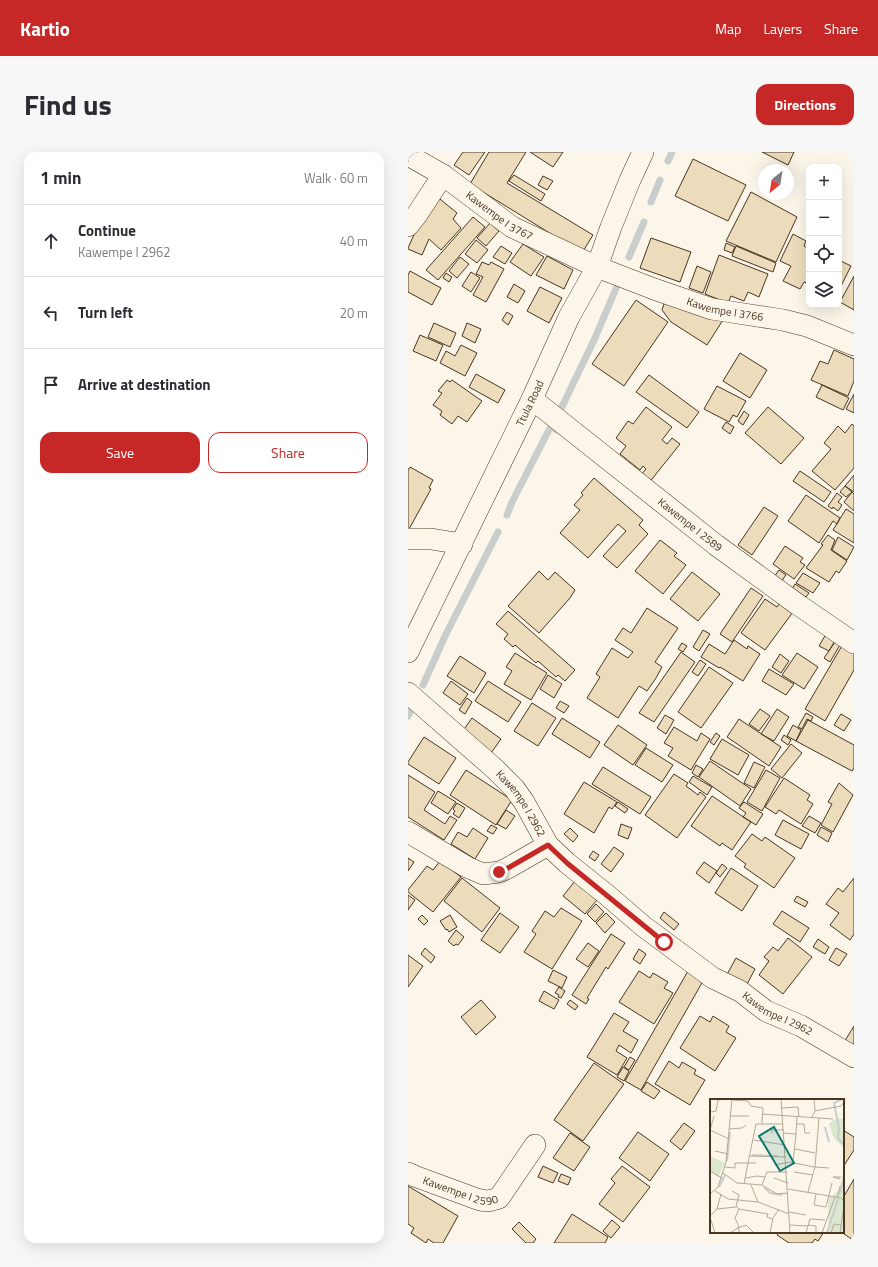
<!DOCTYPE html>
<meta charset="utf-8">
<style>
body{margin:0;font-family:"Titillium Web",sans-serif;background:#f7f7f7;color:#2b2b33}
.controls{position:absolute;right:12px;top:12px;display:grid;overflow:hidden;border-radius:8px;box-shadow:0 4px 16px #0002}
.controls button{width:36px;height:36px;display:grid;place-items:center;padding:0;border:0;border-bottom:1px solid #e1e1e2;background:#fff;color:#2b2b33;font:20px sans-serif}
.compass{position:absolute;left:350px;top:12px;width:36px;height:36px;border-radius:50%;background:#fff;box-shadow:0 4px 16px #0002;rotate:210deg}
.stop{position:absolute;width:12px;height:12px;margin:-9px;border:3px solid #c62828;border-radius:50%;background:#fff}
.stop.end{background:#c62828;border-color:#fff;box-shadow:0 1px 4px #0008}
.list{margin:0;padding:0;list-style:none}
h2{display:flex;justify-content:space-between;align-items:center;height:52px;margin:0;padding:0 16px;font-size:17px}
h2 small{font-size:13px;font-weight:400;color:#7c7c81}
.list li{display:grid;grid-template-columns:26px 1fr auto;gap:12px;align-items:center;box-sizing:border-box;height:72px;padding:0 16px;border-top:1px solid #e1e1e2}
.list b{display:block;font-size:15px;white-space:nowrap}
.list p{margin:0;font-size:13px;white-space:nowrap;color:#7c7c81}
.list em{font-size:13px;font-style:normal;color:#7c7c81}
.actions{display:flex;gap:8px;padding:12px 16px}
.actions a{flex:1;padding:9px 0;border:1px solid #c62828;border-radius:12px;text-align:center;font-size:14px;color:#c62828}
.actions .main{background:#c62828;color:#fff}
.icon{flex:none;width:22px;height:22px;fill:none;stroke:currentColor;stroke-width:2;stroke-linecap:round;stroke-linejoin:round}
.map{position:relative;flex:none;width:446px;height:1091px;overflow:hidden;border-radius:12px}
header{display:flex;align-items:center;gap:24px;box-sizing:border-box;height:56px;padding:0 20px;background:#c62828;color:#fff}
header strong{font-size:19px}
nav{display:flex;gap:22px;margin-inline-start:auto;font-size:14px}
.intro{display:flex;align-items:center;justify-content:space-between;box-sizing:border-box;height:96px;padding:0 24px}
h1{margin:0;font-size:28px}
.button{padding:10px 18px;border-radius:12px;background:#c62828;color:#fff;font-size:14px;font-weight:700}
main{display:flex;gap:24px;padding:0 24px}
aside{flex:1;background:#fff;border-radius:12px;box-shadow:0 4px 16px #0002}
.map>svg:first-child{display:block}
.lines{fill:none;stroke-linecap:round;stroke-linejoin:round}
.stream{stroke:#c9cecd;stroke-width:7}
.building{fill:#ecdcbc;stroke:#4a3520}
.street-casing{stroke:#4a3520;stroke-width:22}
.street{stroke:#fbf6e9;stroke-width:21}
.route{stroke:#c62828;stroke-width:5}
.labels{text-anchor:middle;stroke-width:3;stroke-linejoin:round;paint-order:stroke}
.street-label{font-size:11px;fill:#4a3520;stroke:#fbf6e9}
.inset-river{fill:none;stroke:#c9cecd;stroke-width:2}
.inset-road{fill:none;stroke:#b4a999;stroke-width:1}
.view{fill:#0f766e;fill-opacity:0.15;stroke:#0f766e;stroke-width:2}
.inset-edge{fill:none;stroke:#4a3520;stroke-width:2}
</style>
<header>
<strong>Kartio</strong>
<nav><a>Map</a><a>Layers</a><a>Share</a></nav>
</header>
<div class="intro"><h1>Find us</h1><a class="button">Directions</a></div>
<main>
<aside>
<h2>1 min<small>Walk · 60 m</small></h2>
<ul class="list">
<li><svg class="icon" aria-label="ahead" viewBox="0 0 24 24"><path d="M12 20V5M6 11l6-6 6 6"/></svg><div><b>Continue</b><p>Kawempe I 2962</p></div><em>40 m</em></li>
<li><svg class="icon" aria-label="left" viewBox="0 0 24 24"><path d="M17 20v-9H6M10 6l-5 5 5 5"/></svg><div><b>Turn left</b></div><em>20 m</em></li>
<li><svg class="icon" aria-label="arrive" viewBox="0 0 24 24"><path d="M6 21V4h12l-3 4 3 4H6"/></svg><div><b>Arrive at destination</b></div></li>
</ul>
<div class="actions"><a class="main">Save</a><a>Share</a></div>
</aside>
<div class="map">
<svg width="446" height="1091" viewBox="0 0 446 1091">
<rect width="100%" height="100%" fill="#fbf6e9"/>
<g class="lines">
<path class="stream" d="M260 9 264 0
M243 50 252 28
M221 105 236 70
M151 261 187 186 212 127
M99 363 104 350 143 274 149 278
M15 533 38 482 90 380
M0 564 6 551"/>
</g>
<path class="building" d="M55 0H77L61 23 46 13Z
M81 0H118L99 31 185 83 174 101 62 32Z
M122 0H155L145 15Z
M354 0H386L380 13Z
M285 7 338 33 320 69 267 44Z
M106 23 137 42 133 49 101 29Z
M135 24 145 29 139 38 130 33Z
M343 40 389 65 368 110 318 89Z
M27 43 49 61 45 67 53 76 33 98 21 87 14 103 0 97V96L9 76Z
M65 65 77 75 30 128 18 118Z
M82 71 91 79 78 94 69 86Z
M385 82 398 89 396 94 401 97V132L396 130 392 137 375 129 383 114 372 109Z
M243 86 283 100 272 130 232 116Z
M68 88 80 98 69 111 57 102Z
M318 91 327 95 324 101 316 98Z
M115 92 136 105 123 124 102 110Z
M93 94 104 101 97 112 85 105Z
M328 94 368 111 365 120 324 104Z
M311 103 360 122 351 145 340 140 336 149 323 144 320 151 297 142Z
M139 104 165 118 156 137 128 123Z
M52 105 61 112 49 126 41 119Z
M431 108 443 114 431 138Z
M74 110 81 113 83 110 96 117 78 150 65 143 75 125 68 122Z
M289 114 303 120 295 141 281 136Z
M2 119 33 136 24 153 0 140V123Z
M63 120 72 126 63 140 54 134Z
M38 121 44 125 41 130 35 126Z
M446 124V158L432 150Z
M106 132 117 139 110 151 99 145Z
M132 135 154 146 141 171 119 159Z
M258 146 315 168 299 193 263 170 254 158Z
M228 148 260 170 216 234 184 212Z
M99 160 105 164 100 173 94 168Z
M26 171 48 181 42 195 20 185Z
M59 171 73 177 67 191 54 184Z
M12 183 35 193 28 209 5 199Z
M53 193 69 201 57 224 32 211 38 199 47 204Z
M426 198 446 207V229L440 244 403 228 412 209 420 212Z
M332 201 359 218 342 246 315 229Z
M68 222 97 238 90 251 61 235Z
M241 223 291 260 279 276 228 240Z
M39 228 42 230 44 228 74 249 59 270 50 264 44 272 32 263 34 259 25 253 34 241 30 239Z
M414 233 441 246 435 258 408 245Z
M309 234 338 249 329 265 325 263 321 270 296 257Z
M446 242V261L438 257Z
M238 255 264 275 254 288 259 292 264 286 272 292 240 332 231 325 238 317 235 314 232 318 212 302 218 294 208 286 220 269 225 272Z
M360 255 396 286 373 312 337 281Z
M336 259 341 263 335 273 330 269Z
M318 270 326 275 322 282 314 276Z
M444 272 446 274V316L427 338 404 319 423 297 416 291 430 274 437 281Z
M2 315 25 328 21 336 23 337 0 379V318Z
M392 319 423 340 416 350 385 329Z
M446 323V340L437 334Z
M186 326 235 368 231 373 240 382 209 416 195 404 218 379 210 372 180 406 152 381 172 358 166 353 175 343 173 341Z
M437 334 444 340 438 345 432 340Z
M444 340 446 342V359L436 350Z
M429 341 434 345 430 350 434 353 430 359 425 355 424 357 420 354Z
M398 343 432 366 429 372 425 369 411 391 380 369Z
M356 355 370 364 344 403 330 393Z
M438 357 446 362V391L425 378Z
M420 383 427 388 423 398 439 409 431 421 428 419 421 430 398 416 415 393 413 392Z
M430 385 446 395 439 408 424 398Z
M252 388 269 401 266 404 278 413 255 442 227 419Z
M377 394 395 406 392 410 397 413 386 427 365 412Z
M371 418 378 423 373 430 366 425Z
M131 419 140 428 147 420 167 438 162 446 131 481 100 454Z
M284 420 312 442 290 469 262 447Z
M395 421 412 431 405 441 388 431Z
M387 432 401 441 398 445 384 437Z
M343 436 355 444 324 490 312 482Z
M357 447 369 455 372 451 385 460 357 498 333 481Z
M239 456 270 476 247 510 254 515 248 526 239 539 231 534 210 566 179 546 192 525 188 522 204 496 220 506 225 500 207 488 215 476 223 481Z
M100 459 167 518 157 529 150 523 148 525 130 509 128 511 107 493 105 495 96 487 100 482 88 472Z
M295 478 302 482 291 499 285 495Z
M418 482 428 487 421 499 411 494Z
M326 488 339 497 340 494 352 502 335 529 312 515 311 516 293 505 301 492 317 502Z
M427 490 432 493 422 510 416 506Z
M274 491 279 494 275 500 270 497Z
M435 492 446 499V518L417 569 397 557Z
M273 500 287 510 246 570 231 561Z
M107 501 139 521 123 548 96 532 104 519 98 515Z
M389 501 410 515 396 537 374 523Z
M372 502 381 509 373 521 364 515Z
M52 504 78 521 66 541 39 524Z
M292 508 298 512 290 524 284 520Z
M301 515 325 531 293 576 270 560Z
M361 517 386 532 378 543 354 529Z
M140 523 154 532 146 546 132 537Z
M43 529 60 542 52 553 35 541Z
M80 529 113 550 100 570 67 549Z
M59 546 64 550 57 562 51 558Z
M152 549 161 554 156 561 148 556Z
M124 551 148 566 130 594 106 579Z
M352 557 362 564 351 579 341 572Z
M369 557 381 565 366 589 353 582Z
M398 561 405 565 403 569 399 567 394 577 390 575Z
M433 562 443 568 436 579 426 573Z
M257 563 266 568 258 582 249 576Z
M64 566 93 587 83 601 54 580Z
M154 566 192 590 182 606 144 582Z
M331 567 373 595 361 614 319 585Z
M400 568 446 593V616L444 619 388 589Z
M210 573 239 593 225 613 196 593Z
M385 573 393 578 388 589 379 584Z
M266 575 289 589 293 581 302 587 283 618 260 604 265 596 256 591Z
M308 581 312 584 306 593 302 590Z
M376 583 383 588 380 593 373 588Z
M16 585 48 606 31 632 0 612V610Z
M314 587 341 603 330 623 302 607Z
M383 592 394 601 374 626 363 617Z
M238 596 265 613 254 630 227 613Z
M302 609 343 637 332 654 291 625Z
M346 610 357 615 346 636 336 631Z
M288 613 295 617 290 625 284 621Z
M195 615 243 645 232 662 184 632Z
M58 618 104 648 88 673 42 643Z
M358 618 372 626 354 659 339 650Z
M266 622 280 631 278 634 290 643 292 640 298 645 269 686 237 663Z
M0 623 27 640 16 658 37 672 42 664 49 668 36 688 0 665Z
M285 624 304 635 299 643 281 630Z
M376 626 402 643 399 648 405 652 393 672 371 658 368 662 357 655Z
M176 630 209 650 204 657 201 655 186 681 156 662Z
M431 631 445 643 425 680 413 673 424 652 420 650Z
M30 639 48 650 40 662 23 651Z
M304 644 343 670 324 698 314 691 312 694 283 674Z
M210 650 220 657 217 661 207 654Z
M336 650 355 662 348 673 335 665 338 661 331 656Z
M49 651 57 656 51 666 45 662 47 659 45 657Z
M98 658 107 664 98 677 89 672Z
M401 664 413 671 407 681 394 674Z
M375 668 401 682 393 697 367 683Z
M213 672 224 676 220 687 210 683Z
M83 673 89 676 85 682 79 679Z
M413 675 424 681 420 690 409 683Z
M65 676 80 686 67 707 43 692 50 680 59 685Z
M162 676 170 684 165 690 156 682Z
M344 682 354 689 357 685 387 706 366 736 336 715 338 712 327 704Z
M206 695 216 702 203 720 193 712Z
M185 699 191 703 187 709 181 705Z
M0 706 6 710 0 719Z
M32 709 53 725 25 760 0 740V738L19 714 25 718Z
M296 710 309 719 301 731 288 721Z
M314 712 319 716 312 725 308 721Z
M323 716 350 734 334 759 307 741Z
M54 726 92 756 74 780 36 749Z
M446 726V782L442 788 422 773 431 761 418 752 430 736 435 740Z
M167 729 189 748 177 762 155 744Z
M0 743 7 748 0 758Z
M389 744 400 750 397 755 386 749Z
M188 752 196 760 187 770 179 762Z
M153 756 174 769 144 817 116 800 128 782 124 779 137 759 146 765Z
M374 759 401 776 392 790 365 772Z
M256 760 271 772 266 778 252 766Z
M92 761 111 775 92 801 73 788Z
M198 761 207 770 197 781 188 771Z
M14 763 20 769 16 773 10 767Z
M42 763 49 775 41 780 39 777 38 778 32 769Z
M48 778 56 785 50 793 48 792 46 794 40 789Z
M203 782 217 791 200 817 198 815 179 846 181 847 178 852 164 843Z
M380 786 404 805 375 842 351 823 361 809 356 805 365 795 370 799Z
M410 787 421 795 417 802 405 795Z
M180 791 191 799 180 815 168 807Z
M17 796 27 805 23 811 13 802Z
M428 796 439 802 431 814 421 808Z
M231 797 238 802 232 812 225 807Z
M0 803 15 814 0 835Z
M328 806 347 817 337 836 317 826Z
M145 818 159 825 154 836 140 829Z
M231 819 242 826 245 821 260 830 256 836 265 841 246 872 211 850Z
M280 819 295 829 233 938 217 929Z
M151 835 157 839 153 846 150 845 151 843 147 841Z
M136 839 151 848 146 857 131 849Z
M73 848 88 865 68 883 53 865Z
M162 848 170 854 167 858 159 852Z
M206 861 221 870 215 879 230 888 223 901 211 893 208 899 219 906 209 923 179 905Z
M292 864 302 870 305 864 321 874 318 880 328 886 307 919 272 896Z
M446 874V899L435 892Z
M222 905 227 908 221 918 216 915Z
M261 909 271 916 274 910 288 918 286 922 297 928 282 953 247 932Z
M186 911 216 932 175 989 146 968Z
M215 915 221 919 216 929 209 925Z
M239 930 252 939 246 947 233 939Z
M276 971 287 979 273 998 262 989Z
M435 978 446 985V998L435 1015Z
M230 980 261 1002 242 1029 211 1006Z
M162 981 182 995 166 1019 145 1006Z
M135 1014 150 1021 145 1031 130 1025Z
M214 1014 242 1035 215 1070 191 1052 207 1031 203 1027Z
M153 1022 163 1026 160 1033 150 1029Z
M446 1027V1086L445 1088 433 1080H435V1046Z
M0 1034 50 1064 35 1091H26L20 1087 18 1091 3 1081 6 1076 0 1072Z
M164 1062 200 1085 197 1091H146Z
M204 1068 212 1075 203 1086 195 1079Z
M111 1070 128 1087 125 1091H118L104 1077Z
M371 1080H416L410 1089 407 1087 404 1091H381L369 1083Z"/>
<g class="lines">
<defs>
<g id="street">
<path id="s1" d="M0 3 35 23 104 75 189 115 246 137 304 157 375 168 399 174 446 193"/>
<path d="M0 74 8 64 35 23"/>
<path id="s2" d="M124 247 308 393 389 452 446 491"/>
<path d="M0 387H23L54 392"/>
<path id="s3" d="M0 500 124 247 161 165 189 115 203 75 222 28 235 0"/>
<path id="s4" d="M0 541 87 617 106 636 116 650 140 693 159 711 199 743 235 774 305 826 332 839 358 859 393 874 446 905"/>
<path d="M0 680 59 715 75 722 91 720 100 716 140 693"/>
<path id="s5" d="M0 1021 9 1025 69 1047C78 1050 82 1049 91 1046L127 993"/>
</g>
</defs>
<use href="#street" class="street-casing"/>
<use href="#street" class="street"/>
</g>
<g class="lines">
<path class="route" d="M91 720 100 716 140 693 159 711 256 790"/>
</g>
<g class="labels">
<g class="street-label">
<text dy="4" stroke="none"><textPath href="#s1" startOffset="110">Kawempe I 3767</textPath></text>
<text dy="4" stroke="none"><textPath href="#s1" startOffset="356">Kawempe I 3766</textPath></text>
<text dy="4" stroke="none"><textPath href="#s3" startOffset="277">Ttula Road</textPath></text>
<text dy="4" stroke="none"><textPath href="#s2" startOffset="202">Kawempe I 2589</textPath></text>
<text dy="4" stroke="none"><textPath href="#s4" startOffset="159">Kawempe I 2962</textPath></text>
<text dy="4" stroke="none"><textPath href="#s4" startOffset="495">Kawempe I 2962</textPath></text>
<text dy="4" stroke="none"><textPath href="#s5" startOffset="56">Kawempe I 2590</textPath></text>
</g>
</g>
<g transform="translate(302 947)">
<rect width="134" height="134" fill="#fbf6e9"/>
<path d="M0 57 15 64 8 78 1 73Z" fill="#dce7d0"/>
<path d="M134 19V49L124 39 119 25 123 21ZM134 70V134H119L118 100 129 91Z" fill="#dce7d0"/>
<path class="inset-river" d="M132 0 124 4 129 29 128 39 134 46M115 28 119 43M42 56 68 57M17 62 20 33M9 88 15 76M54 88 60 94 72 96M129 96 134 80M117 134 128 100"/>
<path class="inset-road" d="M71 0 80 134M104 0 105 12M22 1 38 2M38 2 41 7 53 9 52 24M72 9 88 8 89 18M1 13 6 12 8 1 16 0M52 15 123 20M21 17H39M102 18 105 12 131 7 134 3M87 25H94L95 34H100M19 30 32 29 36 26M0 31 19 40M0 31 4 17M62 34V31H74M74 34 86 35 87 18M44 41 75 46M85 50 105 54M5 52 18 55M40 57 76 58M83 63 86 35M38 64 46 25H73M64 66 80 63 104 68M15 68 25 69V64H46M105 68 119 69M0 72 12 79M84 73 103 76M13 74 27 84 52 86 67 95 78 94M36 79 47 77 55 78M64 79 78 84M130 80 123 78H131M134 82V98M34 85 38 64M41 86 48 103M52 86 57 73H77M78 90 131 99 134 102M5 92 18 100 48 103 79 115M22 92 29 96 26 107 29 110M98 93 105 68 109 19M0 95 8 88 16 63 22 0M106 95 104 106 116 108 122 84M127 99 130 87M7 110 26 108M29 110 58 115 57 118 62 120M79 113 96 116M0 117 7 110 11 95M0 118 5 134M80 126 98 127M98 126 106 127V134M20 134 29 128 25 119 29 110M30 134 28 129 36 126 44 134M60 134 63 119 69 110M96 134 100 120 115 121M112 134 125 98M121 134 124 125 131 126M130 134 134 107"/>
<path class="view" d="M64 28 84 64 70 72 49 37Z"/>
<rect width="134" height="134" class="inset-edge"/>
</g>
</svg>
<div class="controls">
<button>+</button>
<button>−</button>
<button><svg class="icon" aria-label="locate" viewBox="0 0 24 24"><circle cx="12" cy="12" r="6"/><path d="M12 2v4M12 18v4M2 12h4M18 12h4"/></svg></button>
<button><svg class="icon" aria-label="layers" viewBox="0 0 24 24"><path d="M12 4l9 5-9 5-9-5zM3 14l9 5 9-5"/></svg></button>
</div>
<svg class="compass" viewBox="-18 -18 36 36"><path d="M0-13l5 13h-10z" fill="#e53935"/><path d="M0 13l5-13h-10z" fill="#7c7c81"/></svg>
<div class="stop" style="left:256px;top:790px"></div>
<div class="stop end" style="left:91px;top:720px"></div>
</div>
</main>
